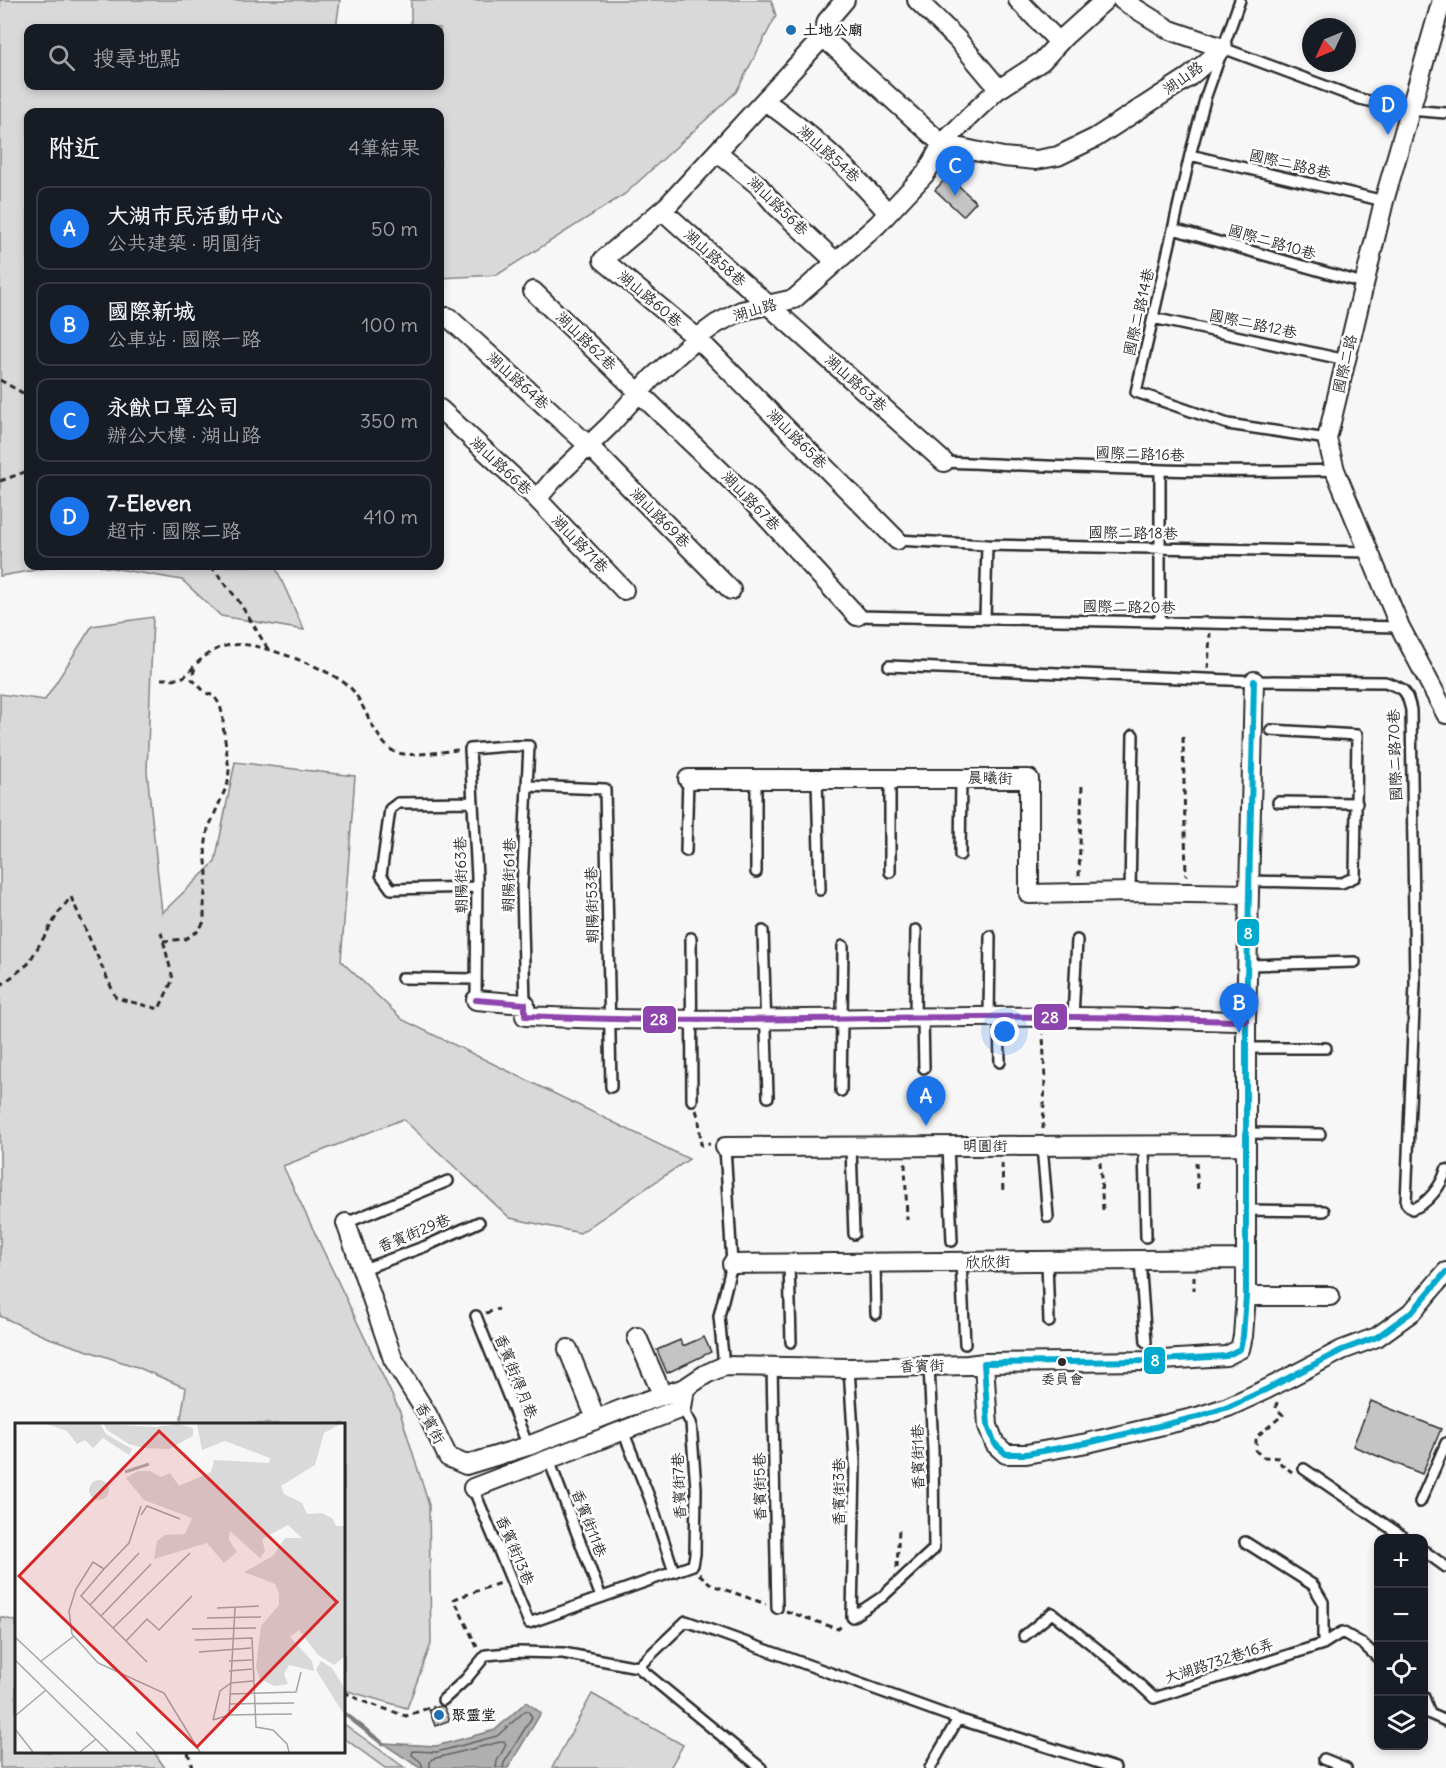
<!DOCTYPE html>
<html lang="zh-TW">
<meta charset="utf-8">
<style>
body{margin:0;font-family:Delius,"LXGW WenKai TC",sans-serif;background:#242831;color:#f1f3f6}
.controls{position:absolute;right:18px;bottom:18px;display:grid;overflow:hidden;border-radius:12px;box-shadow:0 3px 9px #0003}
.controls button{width:54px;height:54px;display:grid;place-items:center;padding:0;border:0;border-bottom:2px solid #363941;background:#171b24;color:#f1f3f6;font:30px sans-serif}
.compass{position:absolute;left:1302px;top:18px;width:54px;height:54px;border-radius:50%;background:#171b24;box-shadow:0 3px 9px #0003;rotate:226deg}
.you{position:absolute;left:1005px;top:1032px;width:21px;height:21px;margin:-15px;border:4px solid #fff;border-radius:50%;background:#1a73e8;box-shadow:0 0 0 9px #1a73e833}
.badge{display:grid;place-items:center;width:39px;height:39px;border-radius:50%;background:#1a73e8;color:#fff;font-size:20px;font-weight:700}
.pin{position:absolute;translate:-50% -50px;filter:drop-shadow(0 2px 3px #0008)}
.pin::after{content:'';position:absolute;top:32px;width:21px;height:18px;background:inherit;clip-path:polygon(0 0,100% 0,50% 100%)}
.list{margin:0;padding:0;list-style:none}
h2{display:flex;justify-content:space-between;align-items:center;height:78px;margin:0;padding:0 24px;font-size:26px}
h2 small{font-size:20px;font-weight:400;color:#9ea1a6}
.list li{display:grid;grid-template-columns:39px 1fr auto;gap:18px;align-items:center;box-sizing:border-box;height:84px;margin:0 12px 12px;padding:0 12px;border:2px solid #363941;border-radius:12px}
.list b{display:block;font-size:22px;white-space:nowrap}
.list p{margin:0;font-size:20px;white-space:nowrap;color:#9ea1a6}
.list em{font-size:20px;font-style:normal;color:#9ea1a6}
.icon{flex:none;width:33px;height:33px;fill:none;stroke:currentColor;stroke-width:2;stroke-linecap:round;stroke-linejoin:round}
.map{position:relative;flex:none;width:1446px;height:1768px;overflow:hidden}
.search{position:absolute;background:#171b24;box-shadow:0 3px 9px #0003;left:24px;top:24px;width:420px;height:66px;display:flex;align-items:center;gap:15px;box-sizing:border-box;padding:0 21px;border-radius:12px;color:#9ea1a6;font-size:22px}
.panel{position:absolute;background:#171b24;box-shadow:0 3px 9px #0003;left:24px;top:108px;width:420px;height:462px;border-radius:12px}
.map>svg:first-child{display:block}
.green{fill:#d9d9d9;stroke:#828282;stroke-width:1.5}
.water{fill:#b0b0b0;stroke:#7b7b7b;stroke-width:1.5}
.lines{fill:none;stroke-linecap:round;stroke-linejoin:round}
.shore{stroke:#606060;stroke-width:1.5}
.stream{stroke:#7b7b7b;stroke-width:4.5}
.building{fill:#c4c4c4;stroke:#2b2b2b;stroke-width:1.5}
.service-casing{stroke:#2b2b2b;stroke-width:14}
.minor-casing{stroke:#2b2b2b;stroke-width:22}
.path{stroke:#2b2b2b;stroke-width:3;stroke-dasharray:6 4.5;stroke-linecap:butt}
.service{stroke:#fff;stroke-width:9}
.minor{stroke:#fff;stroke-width:18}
.bus-1-casing{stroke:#fff;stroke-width:10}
.bus-2-casing{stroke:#fff;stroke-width:10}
.bus-1{stroke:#00a9ce;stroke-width:6}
.bus-2{stroke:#8e44ad;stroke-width:6}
.poi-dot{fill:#1f6fb2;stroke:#fff;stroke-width:2}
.bus-dot{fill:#2b2b2b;stroke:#fff;stroke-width:2}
.labels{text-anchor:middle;stroke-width:5;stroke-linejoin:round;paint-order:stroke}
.bus-label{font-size:14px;fill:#2b2b2b;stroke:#fff}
.poi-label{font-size:15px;font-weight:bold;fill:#2b2b2b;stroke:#fff;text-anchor:start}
.street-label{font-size:15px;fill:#2b2b2b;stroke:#fff}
.inset-river{fill:none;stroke:#b0b0b0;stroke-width:3}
.inset-road{fill:none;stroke:#a5a5a5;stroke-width:1.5}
.view{fill:#d62828;fill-opacity:0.15;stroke:#d62828;stroke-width:3}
.inset-edge{fill:none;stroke:#2b2b2b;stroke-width:3}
.line-badge{stroke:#fff;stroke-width:2}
.badge-label{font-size:16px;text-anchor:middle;font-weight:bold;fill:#fff}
</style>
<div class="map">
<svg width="1446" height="1768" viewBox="0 0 1446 1768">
<rect width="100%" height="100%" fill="#f7f7f7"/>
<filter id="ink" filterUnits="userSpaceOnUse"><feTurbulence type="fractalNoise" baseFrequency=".0167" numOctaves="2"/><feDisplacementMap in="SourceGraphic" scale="12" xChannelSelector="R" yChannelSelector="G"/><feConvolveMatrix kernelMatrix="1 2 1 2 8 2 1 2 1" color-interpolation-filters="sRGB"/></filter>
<g filter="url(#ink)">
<path class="green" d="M0 0H340L336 28H28V86H440V28H411V0H771L776 16 736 92 625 194 497 275 440 278V112H28V566H59L0 576Z
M100 566H275L304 630 221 616 182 580Z
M153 617 147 771 162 913 215 862 235 762 355 776 341 961 403 1020 689 1159 580 1233 510 1218 403 1119 283 1166 400 1412 429 1505 431 1644 407 1708 344 1690V1424H180L186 1388 137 1367 46 1337 0 1316V694L45 700 92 626Z
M0 1617 16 1621V1752H154L165 1768H0Z
M592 1694 683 1745 670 1768H552Z
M344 1724 405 1768H385L344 1738Z"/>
<path class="water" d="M526 1702 541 1713 508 1768H420L382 1743 436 1746 495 1730Z"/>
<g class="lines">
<path class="shore" d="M423 1768 421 1762 412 1755 413 1751 437 1752 497 1736 525 1711H528L532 1717 504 1763 503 1768
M430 1768V1762L432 1759 504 1741 506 1745 497 1761 496 1768"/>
<path class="stream" d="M344 1713 382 1743"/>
</g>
<path class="building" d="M948 176 976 202 963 216 935 190Z
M704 1337 711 1352 667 1373 657 1350 680 1340 683 1346Z
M1371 1401 1441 1429 1422 1474 1353 1446Z
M440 1706 444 1707 450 1720 435 1726 429 1710Z"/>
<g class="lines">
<defs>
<path id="service" d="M1240 0 1206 96 1190 155 1136 392 1228 424 1327 439
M1223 48 1360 99 1409 110 1446 113
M1190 155 1384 201
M1173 229 1363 283
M1153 318 1346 360
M944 462C1075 467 1205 474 1335 470
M897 540 987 545 1369 552
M857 616 1400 627
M985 619 987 545
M1160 622V471
M889 666 1254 681 1385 682C1405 689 1406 689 1411 710L1415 984 1406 1203 1412 1209C1427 1205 1442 1185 1446 1170
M890 778V872
M756 779V872
M817 779 820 890
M527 786 605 789 611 1087
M473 802 398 803 390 809 381 875 391 889 477 887
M1278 802 1357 803
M686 851 688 779
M960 855 961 778
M1250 881 1342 883 1355 877 1357 735 1271 730
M1130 892 1133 735
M763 931 768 1097
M691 938 692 1100
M1248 965 1355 962
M402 978 476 979
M476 1000 477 877 470 749 507 746H529L522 887 525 1004
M1073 1017 1077 940
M989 1018 990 936
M999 1018 1000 1062
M915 1019 916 930
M923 1019 924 1068
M1247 1048H1326
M841 1091 843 946
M1247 1133 1320 1134
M1144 1145 1146 1237
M948 1146 952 1241
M1042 1146 1048 1217
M851 1147 854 1234
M1246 1210 1324 1211
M346 1223 448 1181
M1140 1260 1146 1342
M1047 1261 1049 1322
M961 1262 965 1344
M789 1263 791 1342
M875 1263 876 1314
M361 1270 426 1246 479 1222
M476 1316 528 1446
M724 1366 719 1316 732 1264 725 1147
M772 1366 777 1608
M849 1368 855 1463 852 1617
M623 1431 650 1499 674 1572
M549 1460 601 1597
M1304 1469 1405 1538
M473 1488 529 1623 693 1565 695 1554 696 1488 691 1423 682 1408
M1420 1502 1446 1443
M1245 1542 1313 1585 1323 1602V1644
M1424 1551 1446 1567
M852 1617 882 1597 934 1549 933 1451 929 1365
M1024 1636 1052 1613 1125 1671 1154 1698 1323 1644 1342 1632 1363 1644 1378 1658
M638 1667 761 1768
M1424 1697 1430 1714 1446 1721
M443 1700 466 1679 486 1655 519 1652 563 1653 638 1667 686 1621 958 1719 1115 1768
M1324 1759 1346 1768
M930 1768 958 1719"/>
<path id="minor" d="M845 0 827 21 823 37 667 206 603 260 697 338 897 540
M917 0 957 39 999 89
M1018 0 1059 42
M1122 0 1170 30 1223 48
M1442 0 1384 201 1327 439 1335 470 1400 627 1446 714
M823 37 942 144 1003 157 1036 160 1058 156 1095 138 1189 77 1223 48
M765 101C810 133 852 171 888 213
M717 152 758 185 776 206 836 262
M663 211 944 462
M533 291 748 497 857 616
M448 317 589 446 731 590
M440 409 537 499 624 590
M537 499 553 480 610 425 652 378 697 338 716 324 741 311 794 299 836 262 877 225 926 173 942 144 973 113 996 91 1042 61 1065 36 1105 0
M1254 681 1246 1021V1296L1243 1336 1240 1349 1226 1356 1146 1361 984 1363 988 1426 995 1444 1006 1454H1026L1087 1443 1197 1417 1228 1407 1267 1389 1342 1350 1377 1337 1413 1311 1446 1272
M688 779H1029V894L1130 892 1249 894
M476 1000 525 1004V1016C708 1025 891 1015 1074 1017 1132 1017 1189 1020 1246 1021
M725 1147 1245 1145
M346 1223 393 1359 427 1414 448 1457 466 1465 528 1446 625 1408 685 1388
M732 1264 1245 1259
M1246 1296H1330
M637 1337 658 1385
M568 1349 592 1409
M473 1488 682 1408 685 1388 706 1374 724 1366 849 1368 968 1365 984 1363"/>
</defs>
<use href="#service" class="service-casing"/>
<use href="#minor" class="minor-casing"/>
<path class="path" d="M0 380 28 396
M0 481 28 471
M211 566 238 600 268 649
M1208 669 1210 633
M161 679C169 679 176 680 183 677 189 674 192 668 196 664 216 645 233 641 259 647 283 653 339 672 354 692 366 708 377 744 395 752 409 758 443 751 459 750
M1183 737 1186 876
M1079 876 1082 784
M163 941 185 939 198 931 204 922V903L207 874 205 848 208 829 228 783 229 770 226 747 223 726V717L220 705 214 696 206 693 192 679 195 667
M0 986 28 964 59 912 71 897 116 998 159 1009 173 979 161 932
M696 1110 699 1119 701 1145 710 1144
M1043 1129 1045 1080 1043 1034
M1100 1162 1103 1210
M1196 1162 1198 1193
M905 1163 907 1220
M1002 1163 1003 1194
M1194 1276V1290
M486 1313 499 1309
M1277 1402 1276 1408 1283 1415 1256 1437V1451L1263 1457 1279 1458 1281 1464 1292 1472
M897 1568 899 1528
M699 1574 712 1585 766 1604
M786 1611 838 1629 844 1624
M477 1647 454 1599 500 1583
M344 1692 362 1701 406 1716 434 1706
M188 1752 192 1768"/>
<use href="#service" class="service"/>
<use href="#minor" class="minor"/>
<defs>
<path id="bus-1" d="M1254 681 1246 1021V1296L1243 1336 1240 1349 1226 1356 1146 1361 984 1363 988 1426 995 1444 1006 1454H1026L1087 1443 1197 1417 1228 1407 1267 1389 1342 1350 1377 1337 1413 1311 1446 1272"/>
<path id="bus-2" d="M476 1000 525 1004V1016C708 1025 891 1015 1074 1017 1132 1017 1189 1020 1246 1021"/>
</defs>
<use href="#bus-1" class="bus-1-casing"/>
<use href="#bus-2" class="bus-2-casing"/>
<use href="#bus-1" class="bus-1"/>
<use href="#bus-2" class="bus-2"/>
</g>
</g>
<g class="poi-dot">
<circle cx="791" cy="30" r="6"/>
<circle cx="439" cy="1715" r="6"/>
</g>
<circle class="bus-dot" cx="1062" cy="1362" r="5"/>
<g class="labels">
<g class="bus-label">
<text x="1062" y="1384">委員會</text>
</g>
<g class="poi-label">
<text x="803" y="35">土地公廟</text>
<text x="451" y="1720">聚靈堂</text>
</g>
<g class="street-label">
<text transform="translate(1183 78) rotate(-35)" y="5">湖山路</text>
<text transform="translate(829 154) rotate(42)" y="5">湖山路54巷</text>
<text transform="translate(1290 164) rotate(13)" y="5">國際二路8巷</text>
<text transform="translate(778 206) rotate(44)" y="5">湖山路56巷</text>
<text transform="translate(1272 242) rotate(16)" y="5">國際二路10巷</text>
<text transform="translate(715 258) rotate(42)" y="5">湖山路58巷</text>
<text transform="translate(650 299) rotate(40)" y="5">湖山路60巷</text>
<text transform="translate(755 310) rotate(-16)" y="5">湖山路</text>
<text transform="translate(1139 312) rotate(-77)" y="5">國際二路14巷</text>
<text transform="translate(1253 324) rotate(12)" y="5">國際二路12巷</text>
<text transform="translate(586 341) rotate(44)" y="5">湖山路62巷</text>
<text transform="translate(1345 364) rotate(-77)" y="5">國際二路</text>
<text transform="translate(518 381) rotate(42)" y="5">湖山路64巷</text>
<text transform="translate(856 383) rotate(42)" y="5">湖山路63巷</text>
<text transform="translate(797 439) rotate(45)" y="5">湖山路65巷</text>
<text transform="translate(1140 454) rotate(2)" y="5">國際二路16巷</text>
<text transform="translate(501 466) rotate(43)" y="5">湖山路66巷</text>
<text transform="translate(751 501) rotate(46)" y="5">湖山路67巷</text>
<text transform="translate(660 518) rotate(45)" y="5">湖山路69巷</text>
<text transform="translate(1133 533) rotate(1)" y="5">國際二路18巷</text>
<text transform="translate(580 544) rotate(46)" y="5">湖山路71巷</text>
<text transform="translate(1129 607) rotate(1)" y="5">國際二路20巷</text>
<text transform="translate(1395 755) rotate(-92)" y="5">國際二路70巷</text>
<text transform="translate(990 778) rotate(1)" y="5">晨曦街</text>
<text transform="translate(461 875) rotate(-91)" y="5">朝陽街63巷</text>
<text transform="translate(509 875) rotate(-89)" y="5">朝陽街61巷</text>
<text transform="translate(592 905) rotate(-91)" y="5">朝陽街53巷</text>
<text x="985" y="1151">明圓街</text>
<text transform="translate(414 1233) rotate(-22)" y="5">香賓街29巷</text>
<text transform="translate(988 1262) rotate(-1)" y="5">欣欣街</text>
<text transform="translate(922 1366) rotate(-1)" y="5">香賓街</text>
<text transform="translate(516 1376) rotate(68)" y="5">香賓街得月巷</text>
<text transform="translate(430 1423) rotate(62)" y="5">香賓街</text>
<text transform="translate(918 1457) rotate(-91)" y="5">香賓街1巷</text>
<text transform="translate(679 1486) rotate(-92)" y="5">香賓街7巷</text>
<text transform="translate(760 1487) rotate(-91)" y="5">香賓街5巷</text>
<text transform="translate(839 1492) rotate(-90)" y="5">香賓街3巷</text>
<text transform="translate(589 1523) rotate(69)" y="5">香賓街11巷</text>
<text transform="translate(515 1550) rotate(67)" y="5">香賓街13巷</text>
<text transform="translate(1219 1661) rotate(-18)" y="5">大湖路732巷16弄</text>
</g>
</g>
<g transform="translate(15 1423)">
<rect width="330" height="330" fill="#f7f7f7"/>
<path d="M32 1H85L91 11 117 26 114 32 88 15 78 25 70 17 62 21 52 8ZM89 1 141 4 163 1 178 5V13L154 26 129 25 114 21 92 7ZM182 1H326L309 10 300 42 266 63 269 71 287 80 292 91 307 90 317 95 321 103H330V233L319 242 303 232 284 207 275 214 297 238 299 248 274 242 269 251 273 261 259 263 245 256 241 244 246 203 264 182V171L260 161 229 149 258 133 270 115H287L273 102 247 116 250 128 245 135 215 108 214 117 222 129 209 140 192 120 139 136 142 118 150 112 170 111 177 95 129 77 111 55 123 48H135L146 54 155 50 164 63 196 49 199 37 254 40 255 35 210 18 187 27ZM74 67a10 10 0 1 1 20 0a10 10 0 1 1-20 0ZM306 238 317 245 330 266V293L301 247Z" fill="#d9d9d9"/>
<path class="inset-river" d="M110 49 134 41"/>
<path class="inset-road" d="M126 92 132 83 165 96M89 146 114 120 126 83M75 182 124 130M202 185 244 183M86 193 136 141M192 195 246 194M98 205 175 130M177 206 241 205M0 214 122 329M180 217 237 215 241 304 258 307 272 321 274 329M111 218 132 196 144 207 177 173M184 229 236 225M0 237 94 329M214 238 237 237M25 239 59 213M132 239 66 173 89 146 78 139 61 166 54 188 57 211 83 240 149 270 185 329M214 248 237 246M216 271 281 269 286 249M215 281 279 280M214 292 220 185M0 293 31 267M198 297 214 292 277 291M198 297 205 268 216 260 238 258M0 306 18 329M121 309 140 329M65 329 81 316"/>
<path class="view" d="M144 8 322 179 182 324 4 153Z"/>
<rect width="330" height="330" class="inset-edge"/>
</g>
<g class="line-badge">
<rect x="1236" y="918" width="24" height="29" rx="6" fill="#00a9ce"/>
<rect x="1033" y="1003" width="35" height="28" rx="6" fill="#8e44ad"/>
<rect x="642" y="1005" width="35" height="29" rx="6" fill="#8e44ad"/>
<rect x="1143" y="1346" width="23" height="29" rx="6" fill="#00a9ce"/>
</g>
<g class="badge-label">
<text x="1248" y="939">8</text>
<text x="1050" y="1023">28</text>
<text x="659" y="1025">28</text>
<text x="1155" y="1366">8</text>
</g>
</svg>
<div class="controls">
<button>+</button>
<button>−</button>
<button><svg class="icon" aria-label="locate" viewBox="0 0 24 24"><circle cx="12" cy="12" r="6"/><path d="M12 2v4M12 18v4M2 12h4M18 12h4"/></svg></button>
<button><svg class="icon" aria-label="layers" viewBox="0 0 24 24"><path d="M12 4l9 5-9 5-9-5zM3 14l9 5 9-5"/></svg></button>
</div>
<svg class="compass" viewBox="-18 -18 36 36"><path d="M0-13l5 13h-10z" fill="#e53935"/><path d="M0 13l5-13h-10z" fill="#9ea1a6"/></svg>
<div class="you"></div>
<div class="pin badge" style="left:926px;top:1126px">A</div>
<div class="pin badge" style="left:1239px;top:1033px">B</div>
<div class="pin badge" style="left:955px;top:196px">C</div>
<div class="pin badge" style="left:1388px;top:135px">D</div>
<div class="search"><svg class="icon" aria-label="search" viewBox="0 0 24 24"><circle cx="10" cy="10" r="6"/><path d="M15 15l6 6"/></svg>搜尋地點</div>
<section class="panel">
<h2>附近<small>4筆結果</small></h2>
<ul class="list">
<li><span class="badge">A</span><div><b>大湖市民活動中心</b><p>公共建築 · 明圓街</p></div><em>50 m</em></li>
<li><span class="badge">B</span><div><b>國際新城</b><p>公車站 · 國際一路</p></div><em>100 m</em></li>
<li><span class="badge">C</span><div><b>永猷口罩公司</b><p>辦公大樓 · 湖山路</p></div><em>350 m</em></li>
<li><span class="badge">D</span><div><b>7-Eleven</b><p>超市 · 國際二路</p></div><em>410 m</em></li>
</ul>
</section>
</div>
